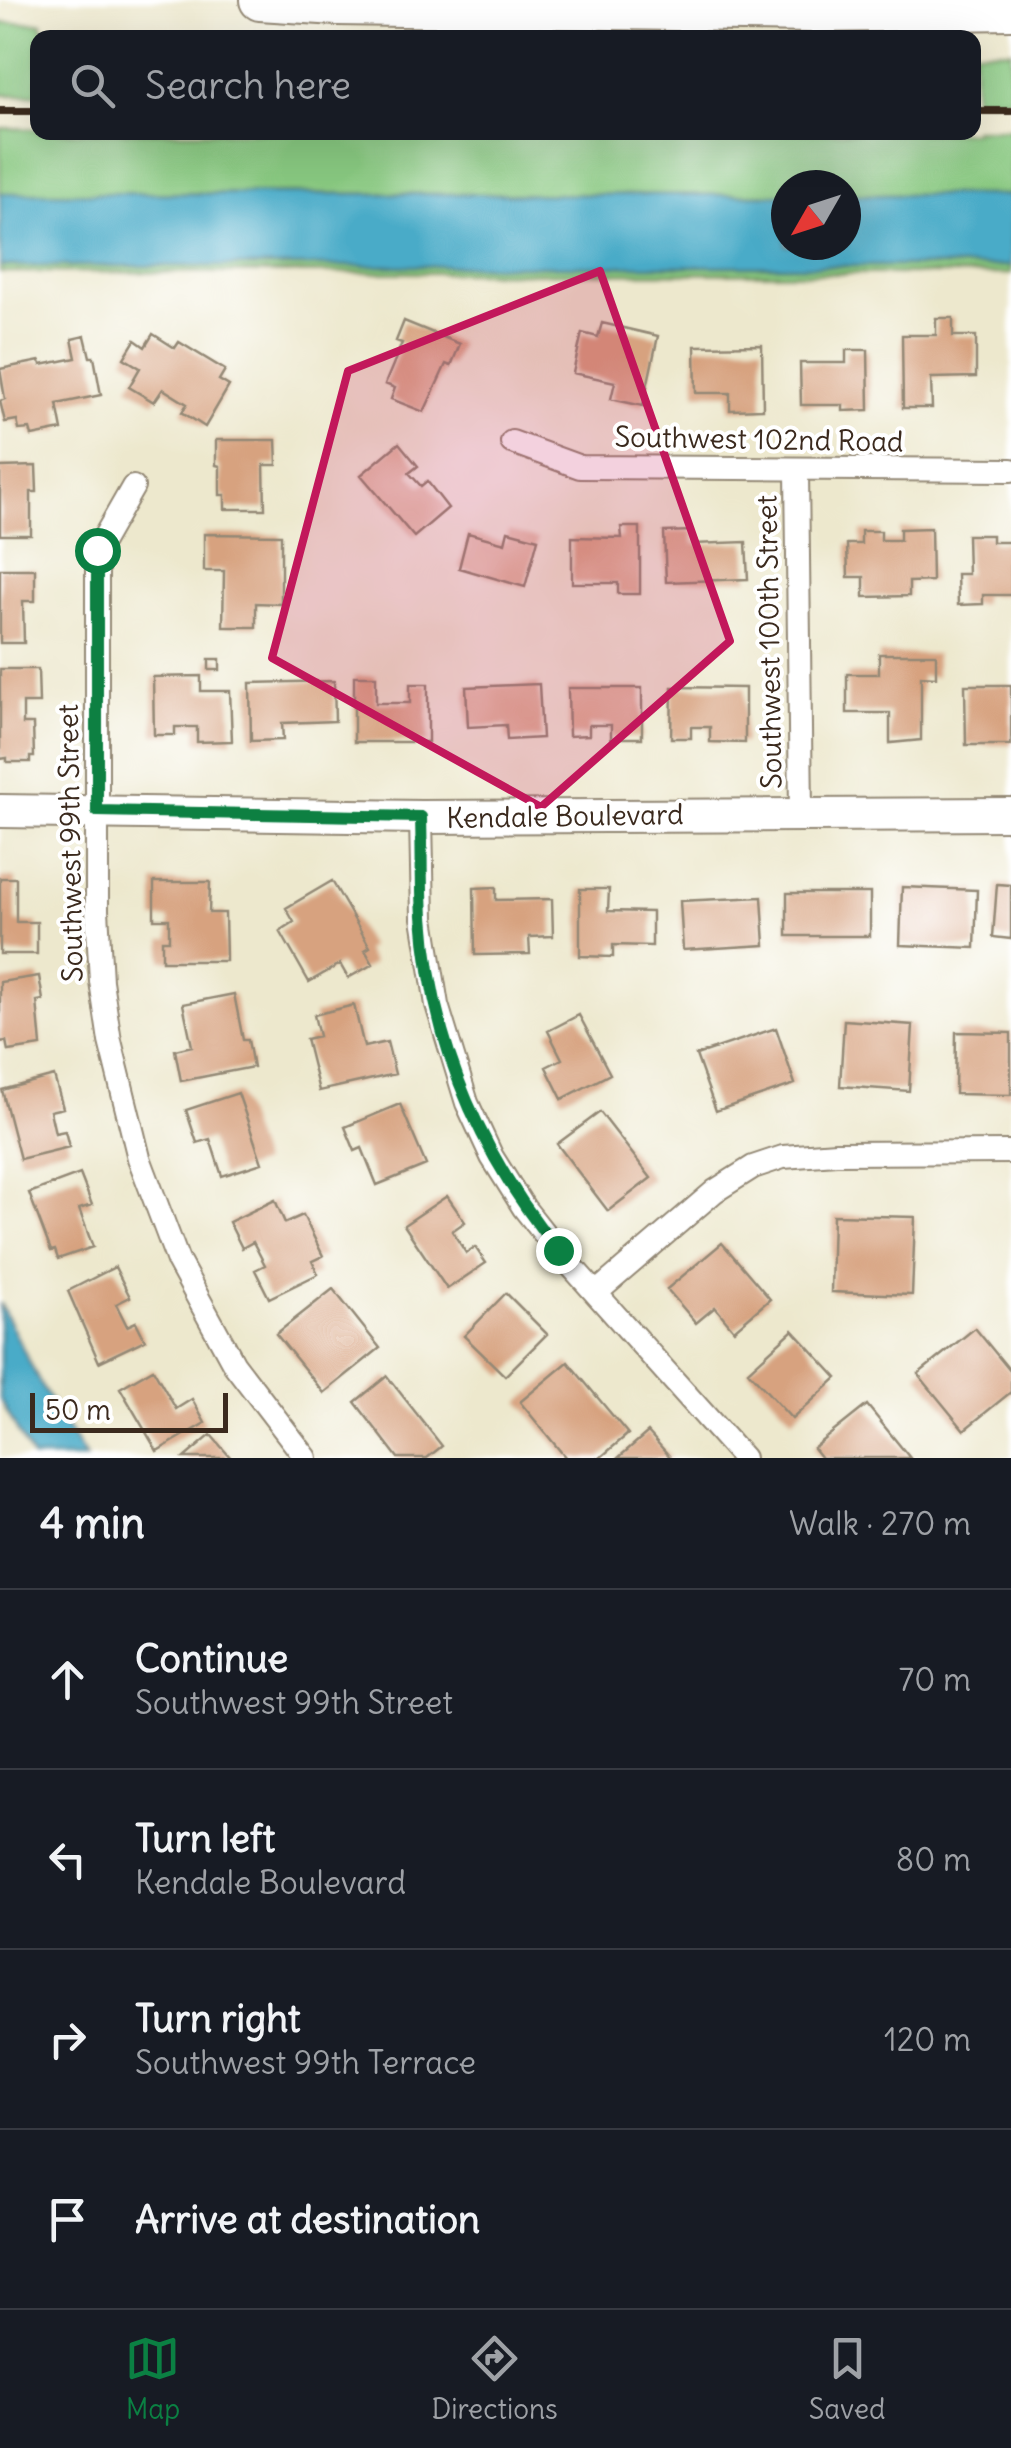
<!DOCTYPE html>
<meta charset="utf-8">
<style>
body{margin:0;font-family:Delius,sans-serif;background:#242831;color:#f1f3f6}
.compass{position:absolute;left:771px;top:170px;width:90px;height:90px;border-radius:50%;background:#171b24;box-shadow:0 10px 40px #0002;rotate:231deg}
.scale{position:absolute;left:30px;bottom:25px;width:198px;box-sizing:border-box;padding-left:10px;border:5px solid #3b2a1e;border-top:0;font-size:28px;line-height:35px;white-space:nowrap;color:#3b2a1e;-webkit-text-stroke:8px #fff;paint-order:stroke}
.stop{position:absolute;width:30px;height:30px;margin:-22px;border:8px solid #0b8043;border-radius:50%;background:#fff}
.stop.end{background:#0b8043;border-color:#fff;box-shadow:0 2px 10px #0008}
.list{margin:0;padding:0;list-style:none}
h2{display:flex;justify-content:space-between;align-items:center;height:130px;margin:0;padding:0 40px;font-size:42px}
h2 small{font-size:32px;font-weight:400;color:#9ea1a6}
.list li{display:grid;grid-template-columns:65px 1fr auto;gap:30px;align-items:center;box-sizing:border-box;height:180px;padding:0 40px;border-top:2px solid #363941}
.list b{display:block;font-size:38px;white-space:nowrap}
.list p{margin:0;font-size:32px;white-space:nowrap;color:#9ea1a6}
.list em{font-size:32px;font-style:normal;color:#9ea1a6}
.icon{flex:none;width:55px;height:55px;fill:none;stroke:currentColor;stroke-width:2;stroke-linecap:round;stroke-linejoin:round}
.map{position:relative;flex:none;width:1011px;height:1458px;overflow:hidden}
.search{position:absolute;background:#171b24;box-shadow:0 10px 40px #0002;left:30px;right:30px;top:30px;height:110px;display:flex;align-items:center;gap:25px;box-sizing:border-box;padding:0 35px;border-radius:20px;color:#9ea1a6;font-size:38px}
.sheet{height:850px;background:#171b24}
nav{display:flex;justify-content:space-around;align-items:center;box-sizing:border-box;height:140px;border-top:2px solid #363941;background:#171b24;font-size:28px;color:#9ea1a6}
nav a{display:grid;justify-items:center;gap:5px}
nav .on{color:#0b8043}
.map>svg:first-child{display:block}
.green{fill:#87c77f;stroke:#61784e;stroke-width:2.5}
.water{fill:#48abc8;stroke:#426a73;stroke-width:2.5}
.building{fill:#d7a27f}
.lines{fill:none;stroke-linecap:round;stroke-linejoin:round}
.street-casing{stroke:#948976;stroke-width:26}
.secondary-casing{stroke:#948976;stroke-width:36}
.highway-casing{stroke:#948976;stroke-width:44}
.street{stroke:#fff;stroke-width:22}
.secondary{stroke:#fff;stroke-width:32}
.highway{stroke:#fff;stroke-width:40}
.rail{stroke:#3b2a1e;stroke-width:8}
.route{stroke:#0b8043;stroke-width:12}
.marked{fill:#c2185b;fill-opacity:0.2;stroke:#c2185b;stroke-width:8;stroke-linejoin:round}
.labels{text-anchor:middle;stroke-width:8;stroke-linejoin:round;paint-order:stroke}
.street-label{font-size:28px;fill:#3b2a1e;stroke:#fff}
</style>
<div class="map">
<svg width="1011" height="1458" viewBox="0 0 1011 1458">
<rect width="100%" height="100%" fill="#fff"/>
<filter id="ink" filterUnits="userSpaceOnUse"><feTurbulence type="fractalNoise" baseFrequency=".01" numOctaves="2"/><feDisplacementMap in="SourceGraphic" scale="20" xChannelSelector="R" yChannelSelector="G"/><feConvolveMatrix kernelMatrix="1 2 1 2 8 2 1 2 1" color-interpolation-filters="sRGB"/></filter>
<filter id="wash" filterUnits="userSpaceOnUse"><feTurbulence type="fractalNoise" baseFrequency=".0048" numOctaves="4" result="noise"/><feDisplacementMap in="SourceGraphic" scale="40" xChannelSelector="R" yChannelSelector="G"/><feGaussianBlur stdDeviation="2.25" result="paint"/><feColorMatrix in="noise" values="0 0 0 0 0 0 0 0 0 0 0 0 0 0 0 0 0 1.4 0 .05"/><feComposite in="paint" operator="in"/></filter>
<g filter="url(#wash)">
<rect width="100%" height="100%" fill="#ede8cd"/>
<path class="green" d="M0 23H42V29L208 37 38 38 37 95H0Z
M1011 50V99H974V51Z
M0 128 37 129 38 132H974V129H1011V195H846V185H786V195L0 193Z
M0 266H1011V274L0 272Z"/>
<path class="water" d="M0 193 786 195V245H846V195H1011V266H0Z
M0 1303 41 1385 86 1458H32L0 1399Z"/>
<g id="blocks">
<path class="building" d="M936 318H953V336H976V377L931 378 932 408H903L902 335H936Z
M404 321 460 344 451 366 446 364 424 412 391 399 395 388 385 384 402 343 396 341Z
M602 323 658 336 643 406 611 399 615 382 573 373 582 333 598 337Z
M153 334 175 348 179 342 225 370 219 380 229 386 205 427 182 412 187 404 163 389 154 402 129 387 140 368 124 358 135 340 145 347Z
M85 336 90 357H94L101 395 57 404 62 430 32 436 30 429 19 430 17 420 5 422 0 401 5 399 0 369 40 361 41 365 76 358 72 339Z
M762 345 763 409 730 410V393H696L695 346Z
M846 350H868L869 410 843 411V405H801L800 363H846Z
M216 440H276L277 465H264L265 509H225V495H220V466L216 465Z
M399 443 418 466 409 473 421 486 427 481 448 508 414 537 361 475Z
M36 466 37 492H31V535H0V467Z
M621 527H640V594H618V583H572V537L622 538Z
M931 528 932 581 909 582V596L864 597V577H848L847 544H861V531H881V540H900V529Z
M508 531 538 539 525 587 459 568 468 533 505 543Z
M692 531 693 544 746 542 748 579 666 582 664 532Z
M204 534 281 535V604L256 603V627H223L224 571H204Z
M967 535H992V542H1011V595H983V604L958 605 957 574H968Z
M0 569H35V601H23L24 643H0Z
M879 654H936V677L921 676V740L890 743V713H847V674H879Z
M209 659H220V670H209Z
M0 669H38L39 703H23V724H33L34 757H30V762H7V758L0 759Z
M201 676V691H230L232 741 197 742V727H175V735H154L153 677Z
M354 676H376V703H410V684H428V742H354Z
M334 681 335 721 282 723 283 740 251 741 250 683Z
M539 684 542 738 507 740 506 725 468 727 466 687Z
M965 685H1011V745H966Z
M672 687 745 688V743L710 742V727H691V738H671Z
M568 688H642V738H611V725H589V735L569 736Z
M0 878H16V922H37V954H0Z
M332 881 370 947 365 950 373 964 348 978 340 964 309 982 280 931 294 922 286 908Z
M154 882H210L209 913H225L226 961H162V940H169V919H154Z
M997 884 1011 885V939L993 937Z
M496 887V900L552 899 553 936 529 937 530 954 475 955 474 888Z
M902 887 977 890 975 948 900 945Z
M580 889H609L608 911 652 912V946L613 945V957L580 956Z
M787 893H870V936H787Z
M762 897 765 945 683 950 680 901Z
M39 976 43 1000 37 1001 41 1046 8 1051 6 1041 0 1042V982Z
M234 994 243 1040H248L253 1067 181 1081 175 1050 192 1046 183 1004Z
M354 1005 364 1047 387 1042 395 1074 319 1091 306 1039 319 1036 314 1015Z
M579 1015 610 1074 562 1099 546 1067 562 1059 548 1031Z
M844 1020 913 1025 909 1091 840 1086Z
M776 1028 795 1084 716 1111 696 1055Z
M956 1032 1011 1033V1095L955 1094Z
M54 1076 63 1108 50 1111 55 1133 65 1131 69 1147 20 1159 2 1090Z
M238 1093 262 1163 222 1176 210 1139 197 1143 186 1110Z
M400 1104 426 1165 377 1185 362 1148 355 1151 345 1127Z
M600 1112 651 1178 608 1211 557 1144Z
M80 1174 92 1205 79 1209 93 1247 58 1259 55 1250 51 1251 29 1193Z
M447 1196 465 1222 452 1231 466 1253 475 1247 486 1263 447 1289 404 1225Z
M275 1200 285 1223 303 1215 323 1256 312 1261 318 1274 269 1298 255 1270 265 1265 253 1242 242 1248 229 1222Z
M833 1215 915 1217 912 1295 831 1292Z
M722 1243 770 1299 734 1330 715 1307 696 1323 667 1289Z
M115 1267 130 1297 116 1304 127 1326 136 1322 145 1340 99 1362 68 1291Z
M333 1289 380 1348 324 1393 276 1334Z
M506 1293 547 1334 505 1376 464 1336Z
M975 1328 1011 1372V1392L964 1430 918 1374Z
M793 1330 837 1378 792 1419 748 1371Z
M568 1362 628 1434 600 1458H566L520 1402Z
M153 1369 176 1409 192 1399 205 1423 157 1451 120 1388Z
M387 1376 442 1446 427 1458H398L355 1402Z
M867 1405 910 1458H821L813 1448Z
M648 1432 671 1458H618Z
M211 1435 231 1458H184Z"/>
</g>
</g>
<g filter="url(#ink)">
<use href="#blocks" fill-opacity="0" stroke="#948976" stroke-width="2.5"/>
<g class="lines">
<defs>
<path id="street" d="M512 442 580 467 1011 470
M797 471 801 813
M133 487 97 550V910L101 981 110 1041 139 1158 178 1261 234 1364 306 1458
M421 817 423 918 437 1005 467 1103 492 1157 524 1208 558 1251 743 1458
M596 1293 715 1191 753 1167 783 1157 836 1153 1011 1152"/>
<path id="secondary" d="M0 811 421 817 1011 814"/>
<path id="highway" d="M260 0 337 5 812 12 1011 9"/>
</defs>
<use href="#street" class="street-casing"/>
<use href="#secondary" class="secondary-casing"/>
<use href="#highway" class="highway-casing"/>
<use href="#street" class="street"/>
<use href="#secondary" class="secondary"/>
<use href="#highway" class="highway"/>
<path class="rail" d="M0 111H38
M974 111H1011"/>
</g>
</g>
<g class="lines" filter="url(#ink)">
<path class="route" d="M97 550V811L421 817C422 850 421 884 423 916 431 1042 480 1154 558 1250"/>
</g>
<path class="marked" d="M600 271 730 641 541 807 272 658 348 371Z"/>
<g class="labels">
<g class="street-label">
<text transform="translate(759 439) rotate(1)" y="10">Southwest 102nd Road</text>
<text transform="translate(769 642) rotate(-91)" y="10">Southwest 100th Street</text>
<text transform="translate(565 816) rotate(-1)" y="10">Kendale Boulevard</text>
<text transform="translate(70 843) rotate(-91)" y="10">Southwest 99th Street</text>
</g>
</g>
</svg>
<svg class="compass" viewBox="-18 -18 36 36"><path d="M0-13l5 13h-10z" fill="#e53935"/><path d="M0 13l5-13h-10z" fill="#9ea1a6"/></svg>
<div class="scale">50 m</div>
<div class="stop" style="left:97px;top:550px"></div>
<div class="stop end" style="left:558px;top:1250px"></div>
<div class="search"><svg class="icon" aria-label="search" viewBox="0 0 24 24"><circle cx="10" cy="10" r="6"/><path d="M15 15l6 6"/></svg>Search here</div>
</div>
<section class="sheet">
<h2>4 min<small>Walk · 270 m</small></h2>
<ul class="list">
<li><svg class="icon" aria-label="ahead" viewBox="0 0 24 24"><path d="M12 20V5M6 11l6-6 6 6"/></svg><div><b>Continue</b><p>Southwest 99th Street</p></div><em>70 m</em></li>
<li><svg class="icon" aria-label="left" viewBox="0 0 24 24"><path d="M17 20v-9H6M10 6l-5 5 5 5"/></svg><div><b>Turn left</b><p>Kendale Boulevard</p></div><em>80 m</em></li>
<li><svg class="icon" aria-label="right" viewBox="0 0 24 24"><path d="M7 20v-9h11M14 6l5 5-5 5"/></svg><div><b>Turn right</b><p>Southwest 99th Terrace</p></div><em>120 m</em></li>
<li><svg class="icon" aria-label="arrive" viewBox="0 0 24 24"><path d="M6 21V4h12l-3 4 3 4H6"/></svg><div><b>Arrive at destination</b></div></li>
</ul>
</section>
<nav>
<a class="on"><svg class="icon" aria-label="map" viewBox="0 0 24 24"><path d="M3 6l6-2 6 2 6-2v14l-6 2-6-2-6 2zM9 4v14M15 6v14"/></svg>Map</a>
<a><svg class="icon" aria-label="directions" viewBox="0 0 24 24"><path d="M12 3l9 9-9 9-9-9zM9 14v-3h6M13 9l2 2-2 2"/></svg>Directions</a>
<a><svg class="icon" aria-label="saved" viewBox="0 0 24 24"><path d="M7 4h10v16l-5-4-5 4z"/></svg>Saved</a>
</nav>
